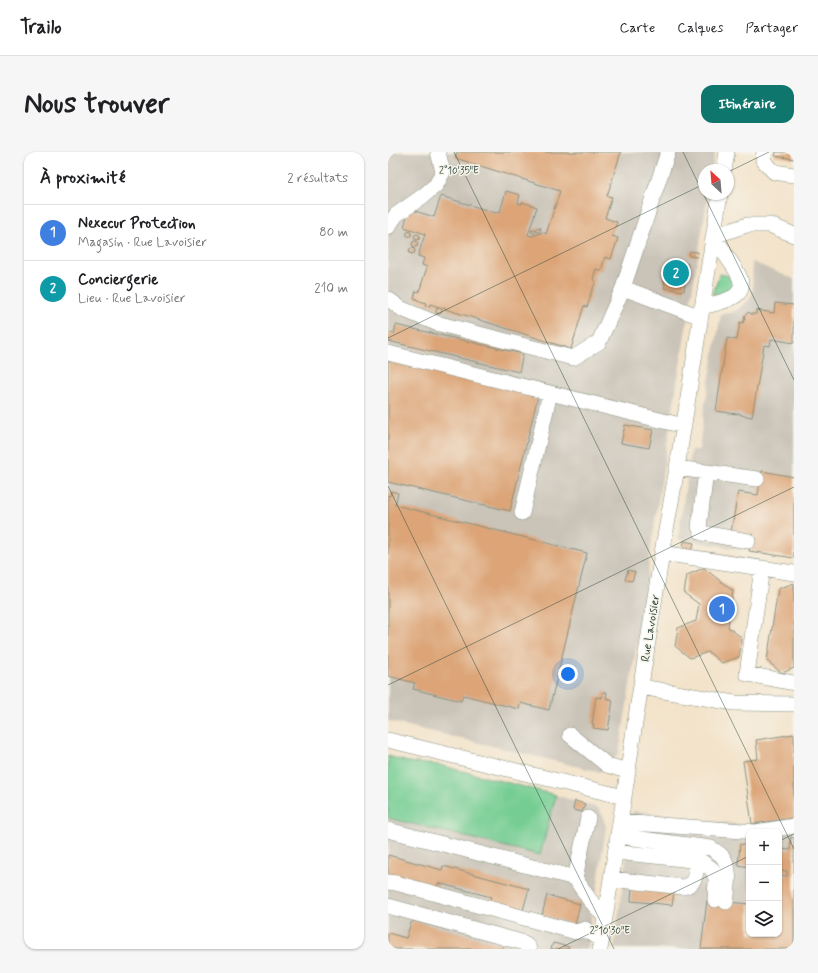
<!DOCTYPE html>
<html lang="fr">
<meta charset="utf-8">
<style>
body{margin:0;font-family:Mynerve,sans-serif;background:#f6f6f6;color:#202124}
.controls{position:absolute;right:12px;bottom:12px;display:grid;overflow:hidden;border-radius:8px;box-shadow:0 1px 3px #0004}
.controls button{width:36px;height:36px;display:grid;place-items:center;padding:0;border:0;border-bottom:1px solid #e0e0e0;background:#fff;color:#202124;font:20px sans-serif}
.compass{position:absolute;left:310px;top:12px;width:36px;height:36px;border-radius:50%;background:#fff;box-shadow:0 1px 3px #0004;rotate:334deg}
.you{position:absolute;left:180px;top:522px;width:14px;height:14px;margin:-10px;border:3px solid #fff;border-radius:50%;background:#1a73e8;box-shadow:0 0 0 6px #1a73e833}
.badge{display:grid;place-items:center;width:26px;height:26px;border-radius:50%;background:#0f766e;color:#fff;font-size:13px;font-weight:700}
.pin{position:absolute;translate:-50% -50%;border:2px solid #fff;box-shadow:0 1px 4px #0006}
.list{margin:0;padding:0;list-style:none}
h2{display:flex;justify-content:space-between;align-items:center;height:52px;margin:0;padding:0 16px;font-size:17px}
h2 small{font-size:13px;font-weight:400;color:#757577}
.list li{display:grid;grid-template-columns:26px 1fr auto;gap:12px;align-items:center;box-sizing:border-box;height:56px;padding:0 16px;border-top:1px solid #e0e0e0}
.list b{display:block;font-size:15px;white-space:nowrap}
.list p{margin:0;font-size:13px;white-space:nowrap;color:#757577}
.list em{font-size:13px;font-style:normal;color:#757577}
.icon{flex:none;width:22px;height:22px;fill:none;stroke:currentColor;stroke-width:2;stroke-linecap:round;stroke-linejoin:round}
.map{position:relative;flex:none;width:406px;height:797px;overflow:hidden;border-radius:12px}
header{display:flex;align-items:center;gap:24px;box-sizing:border-box;height:56px;padding:0 20px;background:#fff;border-bottom:1px solid #e0e0e0}
header strong{font-size:19px}
nav{display:flex;gap:22px;margin-inline-start:auto;font-size:14px}
.intro{display:flex;align-items:center;justify-content:space-between;box-sizing:border-box;height:96px;padding:0 24px}
h1{margin:0;font-size:28px}
.button{padding:10px 18px;border-radius:12px;background:#0f766e;color:#fff;font-size:14px;font-weight:700}
main{display:flex;gap:24px;padding:0 24px}
aside{flex:1;background:#fff;border-radius:12px;box-shadow:0 1px 3px #0004}
.map>svg:first-child{display:block}
.industrial{fill:#c9c3b8;fill-rule:evenodd}
.green{fill:#75cd93;stroke:#4a8564}
.building{fill:#dca477}
.lines{fill:none;stroke-linecap:round;stroke-linejoin:round}
.minor-casing{stroke:#89907f;stroke-width:16}
.minor{stroke:#fff;stroke-width:15}
.ticks{fill:none;stroke:#1f3d34;stroke-width:1;stroke-opacity:0.45}
.labels{text-anchor:middle;stroke-width:3;stroke-linejoin:round;paint-order:stroke}
.street-label{font-size:12px;fill:#1f3d34;stroke:#f7f3e8}
.ticks-label{font-size:10px;text-anchor:middle;fill:#1f3d34;stroke:#f7f3e8;stroke-width:3;stroke-linejoin:round;paint-order:stroke}
</style>
<header>
<strong>Trailo</strong>
<nav><a>Carte</a><a>Calques</a><a>Partager</a></nav>
</header>
<div class="intro"><h1>Nous trouver</h1><a class="button">Itinéraire</a></div>
<main>
<aside>
<h2>À proximité<small>2 résultats</small></h2>
<ul class="list">
<li><span class="badge" style="background:#3f7fe0">1</span><div><b>Nexecur Protection</b><p>Magasin · Rue Lavoisier</p></div><em>80 m</em></li>
<li><span class="badge" style="background:#0f9aa8">2</span><div><b>Conciergerie</b><p>Lieu · Rue Lavoisier</p></div><em>210 m</em></li>
</ul>
</aside>
<div class="map">
<svg width="406" height="797" viewBox="0 0 406 797">
<rect width="100%" height="100%" fill="#f7f3e8"/>
<filter id="ink" filterUnits="userSpaceOnUse"><feTurbulence type="fractalNoise" baseFrequency=".025" numOctaves="2"/><feDisplacementMap in="SourceGraphic" scale="8" xChannelSelector="R" yChannelSelector="G"/><feConvolveMatrix kernelMatrix="1 2 1 2 8 2 1 2 1" color-interpolation-filters="sRGB"/></filter>
<filter id="wash" filterUnits="userSpaceOnUse"><feTurbulence type="fractalNoise" baseFrequency=".012" numOctaves="4" result="noise"/><feDisplacementMap in="SourceGraphic" scale="16" xChannelSelector="R" yChannelSelector="G"/><feGaussianBlur stdDeviation="0.9" result="paint"/><feColorMatrix in="noise" values="0 0 0 0 0 0 0 0 0 0 0 0 0 0 0 0 0 1.4 0 .05"/><feComposite in="paint" operator="in"/></filter>
<g filter="url(#wash)">
<rect width="100%" height="100%" fill="#f3e3ca"/>
<path class="industrial" d="M0 0H327L324 18H316V42H320L285 256 263 394 259 429 231 601 212 620 0 569Z
M364 110 406 127V406L290 387 303 298H311L316 259 333 162 343 161 349 158 360 149 363 144 365 136Z
M0 604 20 610 51 613 167 643 210 656 214 663 218 674 209 738 205 741 198 753 204 763 201 779 200 797H0Z
M245 659 356 673 406 666V797H226ZM361 680H391V782H361Z"/>
<path class="green" d="M332 122C340 123 347 125 345 135L339 140 324 143Z
M0 604 20 610 51 613 168 643 152 703 0 666Z"/>
<g id="blocks">
<path class="building" d="M69 0H233L219 44 224 45 217 66 229 70 224 84 230 86 223 107 217 105 213 119 208 117 205 127 207 128V131L202 143H203L199 155 196 154 183 197 42 152 41 155 37 154 38 151 29 148V147L26 146 28 139 31 140 39 115 34 113 36 106 30 104 37 82 16 75 21 57 46 65 53 44 108 61 109 59 112 60 118 39 132 43 130 51 134 52V50L149 55 140 83 144 84 155 80 158 82 172 39 67 6Z
M388 0H406V7L387 4Z
M150 75 153 76 152 79 150 80 148 79 147 81H144L143 79 145 77H146L148 78Z
M18.5 82a2.5 2.5 0 1 1 5 0a2.5 2.5 0 1 1-5 0Z
M26 85a3 3 0 1 1 6 0a3 3 0 1 1-6 0Z
M24 92a3 3 0 1 1 6 0a3 3 0 1 1-6 0Z
M21 99a3 3 0 1 1 6 0a3 3 0 1 1-6 0Z
M302 99 310 100 309 105 301 104Z
M279 109 300 112 296 139 276 136 277 133 276 129Z
M387 151 406 153V191L383 187 382 194 376 193 364 265 353 263V262L349 261V262L328 259 339 186 349 188 352 170 355 171 357 166 356 164 361 160 363 162H368V158L386 161Z
M48 159a3 3 0 1 1 6 0a3 3 0 1 1-6 0Z
M8 173 135 202 131 220 0 189V180L6 182Z
M0 208 150 244 122 359 0 330Z
M237 273 265 278 261 296 233 291Z
M374 319 406 325V406L361 399 363 383 343 380 350 340 370 343Z
M3 339 10 341 7 353 199 401 161 558 132 551 131 557 75 543 73 549 25 537 27 531 0 524V343L2 344Z
M296 389 306 391 305 396 295 395Z
M316 416 345 439 340 475 354 486 351 505 334 511 320 500 302 506 287 494 290 476 308 469 311 452 296 441 299 423Z
M240 418 247 420 244 429 237 428Z
M406 431V516L394 521 379 509 390 437Z
M215 540H219L218 546 225 548 220 578 205 576 206 572H204L208 545 214 546Z
M406 582V666L364 672 355 609 370 607 368 588Z
M187 649 197 652 194 660 185 658Z
M403 685 406 686V797H313L319 748 361 752V782H391V723L399 724V719L391 718V697L402 698Z
M352 692 361 693V715L350 713Z
M0 703 54 718 55 714 141 737 135 758 102 749 103 745 50 731 49 736 0 723Z
M244 735 286 740 284 753 243 749Z
M159 743 192 752 187 773 154 763Z
M26 769 113 792 115 794V797H0V781L18 786 23 771Z
M165 791 181 795 180 797H163Z"/>
</g>
</g>
<g filter="url(#ink)">
<use href="#blocks" fill-opacity="0" stroke="#89907f" stroke-width="1"/>
<g class="lines">
<defs>
<path id="minor" d="M376 0 375 8 386 20 406 23
M336 18 339 0
M0 75 8 63 35 44 48 33 55 20 50 0
M235 136 313 165
M0 147 14 157 48 171 185 206 211 190 235 136 280 0
M314 155C325 152 338 150 347 144 362 134 346 115 339 105 335 98 330 91 326 84L359 73H382L406 83
M0 201 296 274
M289 316 369 327
M318 320 311 375 314 381 360 389
M134 361 162 241
M274 401 406 421
M374 416 359 522 406 531
M253 535 346 551 406 552
M182 583 219 613 239 619
M0 588 236 645
M232 670 368 680 406 674
M0 678 187 726 201 747 217 765
M230 684 323 696C327 699 331 701 334 704 344 716 340 735 338 750
M228 700 295 707 314 710 324 717 328 727 327 748
M187 726 200 666
M223 727 295 735C309 733 308 720 309 709
M0 730 8 731 188 780 197 777 214 788
M0 754 133 790 138 792 141 797
M212 797 236 645 247 571 274 401 289 316 332 42"/>
</defs>
<use href="#minor" class="minor-casing"/>
<use href="#minor" class="minor"/>
</g>
</g>
<path class="ticks" d="M66 0 406 697M295 0 406 228M340 20 381 0M0 186 316 32M0 334 226 797M0 533 406 335M391 689 406 682M170 797 361 704"/>
<g class="labels">
<g class="street-label">
<text transform="translate(262 476) rotate(-81)" y="4">Rue Lavoisier</text>
</g>
</g>
<g class="ticks-label">
<text x="71" y="22">2°10'35"E</text>
<text x="222" y="782">2°10'30"E</text>
</g>
</svg>
<div class="controls">
<button>+</button>
<button>−</button>
<button><svg class="icon" aria-label="layers" viewBox="0 0 24 24"><path d="M12 4l9 5-9 5-9-5zM3 14l9 5 9-5"/></svg></button>
</div>
<svg class="compass" viewBox="-18 -18 36 36"><path d="M0-13l5 13h-10z" fill="#e53935"/><path d="M0 13l5-13h-10z" fill="#757577"/></svg>
<div class="you"></div>
<div class="pin badge" style="left:334px;top:457px;background:#3f7fe0">1</div>
<div class="pin badge" style="left:288px;top:121px;background:#0f9aa8">2</div>
</div>
</main>
